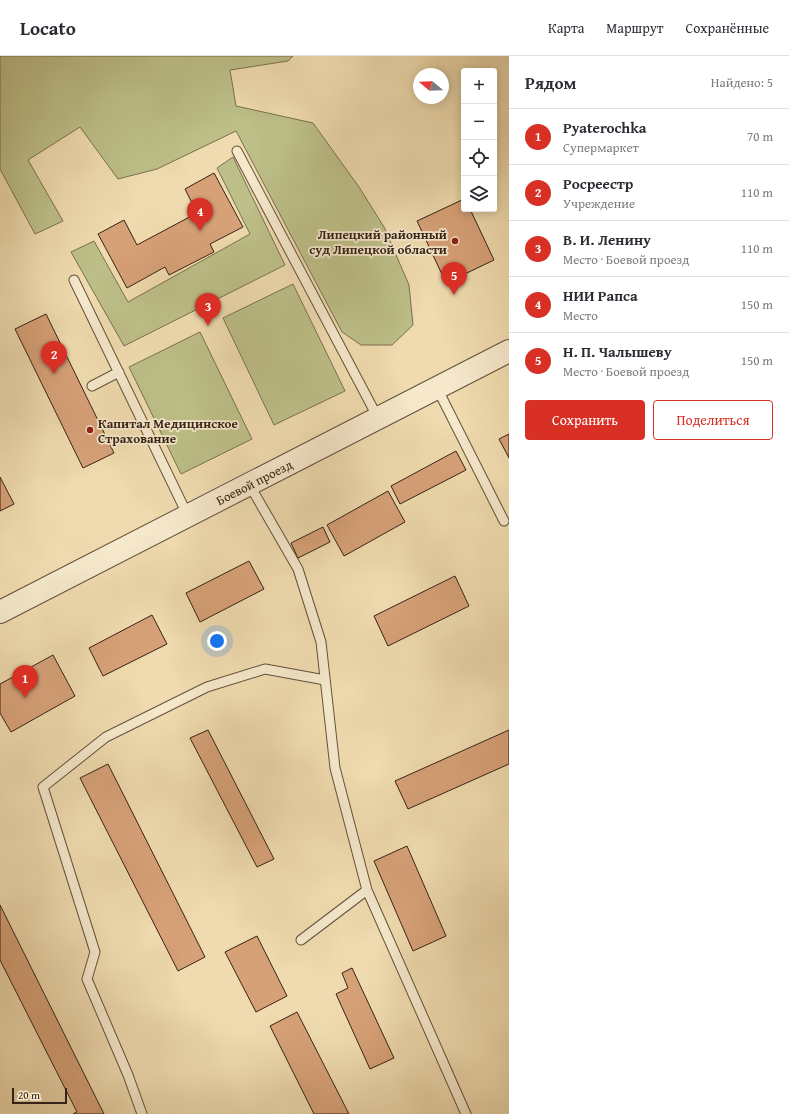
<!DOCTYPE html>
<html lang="ru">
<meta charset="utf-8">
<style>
body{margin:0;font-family:"Gentium Book Plus",serif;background:#f7f7f7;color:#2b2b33}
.controls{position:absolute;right:12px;top:12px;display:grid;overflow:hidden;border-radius:4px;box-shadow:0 2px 10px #0003}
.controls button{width:36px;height:36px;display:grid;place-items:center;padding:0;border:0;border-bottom:1px solid #e1e1e2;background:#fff;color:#2b2b33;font:20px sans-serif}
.compass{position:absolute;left:413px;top:12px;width:36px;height:36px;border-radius:50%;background:#fff;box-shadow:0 2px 10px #0003;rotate:289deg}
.scale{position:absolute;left:12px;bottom:10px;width:55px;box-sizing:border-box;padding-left:4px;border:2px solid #362217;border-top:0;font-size:11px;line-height:14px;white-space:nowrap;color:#362217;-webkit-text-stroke:3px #f5e8cb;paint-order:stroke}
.you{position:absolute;left:217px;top:585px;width:14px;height:14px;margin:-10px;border:3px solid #fff;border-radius:50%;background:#1a73e8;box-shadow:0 0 0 6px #1a73e833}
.badge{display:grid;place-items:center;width:26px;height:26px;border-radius:50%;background:#d93025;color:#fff;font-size:13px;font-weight:700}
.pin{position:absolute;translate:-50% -33px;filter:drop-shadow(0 1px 2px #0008)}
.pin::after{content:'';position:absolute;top:21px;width:14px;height:12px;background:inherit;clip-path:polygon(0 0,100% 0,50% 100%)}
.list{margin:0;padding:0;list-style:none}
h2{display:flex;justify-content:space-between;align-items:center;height:52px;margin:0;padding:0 16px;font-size:17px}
h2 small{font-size:13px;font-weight:400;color:#7c7c81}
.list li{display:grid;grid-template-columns:26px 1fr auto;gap:12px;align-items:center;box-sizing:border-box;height:56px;padding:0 16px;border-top:1px solid #e1e1e2}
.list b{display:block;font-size:15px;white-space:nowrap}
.list p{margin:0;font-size:13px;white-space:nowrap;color:#7c7c81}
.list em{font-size:13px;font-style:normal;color:#7c7c81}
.actions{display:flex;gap:8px;padding:12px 16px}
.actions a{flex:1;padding:9px 0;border:1px solid #d93025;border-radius:4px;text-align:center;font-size:14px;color:#d93025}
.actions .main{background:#d93025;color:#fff}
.icon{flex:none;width:22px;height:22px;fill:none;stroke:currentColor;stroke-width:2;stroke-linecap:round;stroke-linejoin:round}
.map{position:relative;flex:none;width:509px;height:1058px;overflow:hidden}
header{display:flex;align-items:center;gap:24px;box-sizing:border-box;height:56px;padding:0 20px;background:#fff;border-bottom:1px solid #e1e1e2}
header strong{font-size:19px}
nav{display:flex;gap:22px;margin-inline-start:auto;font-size:14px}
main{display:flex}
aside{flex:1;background:#fff}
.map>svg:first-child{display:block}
.green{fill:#bdbf88;stroke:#7a7050}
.building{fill:#d7a178;stroke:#362217}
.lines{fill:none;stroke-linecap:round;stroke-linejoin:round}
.service-casing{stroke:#64503d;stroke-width:11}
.tertiary-casing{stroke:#64503d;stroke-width:24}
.service{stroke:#f5e8cb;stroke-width:9}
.tertiary{stroke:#f5e8cb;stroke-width:22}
.poi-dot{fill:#8f2418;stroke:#f5e8cb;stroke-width:1.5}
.labels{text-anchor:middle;stroke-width:3.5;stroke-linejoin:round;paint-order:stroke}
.poi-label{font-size:13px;font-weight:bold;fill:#362217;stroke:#f5e8cb;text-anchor:end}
.street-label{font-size:13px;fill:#362217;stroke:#f5e8cb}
</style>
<header>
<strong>Locato</strong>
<nav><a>Карта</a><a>Маршрут</a><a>Сохранённые</a></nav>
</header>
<main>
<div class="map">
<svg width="509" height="1058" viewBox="0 0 509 1058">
<rect width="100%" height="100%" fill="#efdbaf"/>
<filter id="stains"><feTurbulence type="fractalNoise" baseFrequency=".005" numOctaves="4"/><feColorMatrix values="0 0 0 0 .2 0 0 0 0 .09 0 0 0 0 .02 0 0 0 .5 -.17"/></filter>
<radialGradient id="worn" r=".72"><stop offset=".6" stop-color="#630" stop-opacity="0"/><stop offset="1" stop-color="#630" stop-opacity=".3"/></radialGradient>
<path class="green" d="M0 0H293L288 5 230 14 236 50 313 67 359 131 384 171 409 229 413 269 392 289H361L342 276 236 75 157 113 118 123 80 71 28 104 63 165 35 178 0 113Z
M233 101 285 209 124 290 71 196 94 185 128 246 250 178 217 112Z
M293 228 345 335 274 369 223 262Z
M200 276 252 383 181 418 129 311Z"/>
<path class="building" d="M214 117 243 171 210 188 214 196 169 219 165 211 127 232 98 178 124 164 137 189 197 157 185 133Z
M464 143V153H470L494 204 446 227 417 165Z
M46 258 114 397 83 412 15 273Z
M509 378V402L499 383Z
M456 395 466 414 400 448 391 430Z
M0 421 14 448 0 455Z
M388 435 405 466 344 500 327 469Z
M323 471 330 486 298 502 291 487Z
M249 505 264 533 200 566 186 537Z
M455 520 469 550 388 590 374 560Z
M152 559 167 588 103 620 89 592Z
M53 599 75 640 11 676 0 657V628Z
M208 674 274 803 257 811 190 682Z
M509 674V708L408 753 395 725Z
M108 708 205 901 178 915 80 722Z
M407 790 446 880 413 895 374 805Z
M0 849 104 1058H73L77 1056 0 904Z
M257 880 287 940 256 956 225 896Z
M352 912 394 1002 370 1013 336 938 348 932 342 917Z
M297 956 349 1058H314L270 970Z"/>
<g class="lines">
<defs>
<path id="service" d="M237 95 378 362
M74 224 188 460
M92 330 119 316
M437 332 504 465
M249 428 298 513 321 586 335 712 367 834 301 884
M367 834 466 1058
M142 1058 128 1019 87 923 95 896 43 731 106 681 207 631 265 613 325 624"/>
<path id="tertiary" d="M0 556 509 295"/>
</defs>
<use href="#service" class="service-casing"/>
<use href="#tertiary" class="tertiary-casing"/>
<use href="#service" class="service"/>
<use href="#tertiary" class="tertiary"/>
</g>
<g class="poi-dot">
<circle cx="455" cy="185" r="4"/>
<circle cx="90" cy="374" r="4"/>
</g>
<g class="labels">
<g class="poi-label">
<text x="447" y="183">Липецкий районный<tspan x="447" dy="15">суд Липецкой области</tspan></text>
<text x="98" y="372" text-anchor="start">Капитал Медицинское<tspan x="98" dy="15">Страхование</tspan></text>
</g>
<g class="street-label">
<text transform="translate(254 426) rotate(-27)" y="5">Боевой проезд</text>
</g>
</g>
<rect width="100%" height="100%" filter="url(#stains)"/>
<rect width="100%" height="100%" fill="url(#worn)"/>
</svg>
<div class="controls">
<button>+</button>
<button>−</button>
<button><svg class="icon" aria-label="locate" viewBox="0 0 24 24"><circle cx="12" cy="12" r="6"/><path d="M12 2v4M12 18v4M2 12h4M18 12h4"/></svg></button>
<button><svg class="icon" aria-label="layers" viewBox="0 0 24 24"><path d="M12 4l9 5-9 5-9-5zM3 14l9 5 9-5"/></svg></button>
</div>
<svg class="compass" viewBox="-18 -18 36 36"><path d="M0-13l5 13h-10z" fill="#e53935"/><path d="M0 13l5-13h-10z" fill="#7c7c81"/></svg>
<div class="scale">20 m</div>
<div class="you"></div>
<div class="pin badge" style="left:25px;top:642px">1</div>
<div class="pin badge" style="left:54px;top:318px">2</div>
<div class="pin badge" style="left:208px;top:270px">3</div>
<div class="pin badge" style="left:200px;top:175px">4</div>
<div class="pin badge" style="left:454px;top:239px">5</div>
</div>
<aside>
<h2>Рядом<small>Найдено: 5</small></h2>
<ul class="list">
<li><span class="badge">1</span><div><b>Pyaterochka</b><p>Супермаркет</p></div><em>70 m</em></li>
<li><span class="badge">2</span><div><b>Росреестр</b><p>Учреждение</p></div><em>110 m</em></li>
<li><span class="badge">3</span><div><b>В. И. Ленину</b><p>Место · Боевой проезд</p></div><em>110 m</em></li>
<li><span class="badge">4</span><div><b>НИИ Рапса</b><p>Место</p></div><em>150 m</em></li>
<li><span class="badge">5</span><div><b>Н. П. Чалышеву</b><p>Место · Боевой проезд</p></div><em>150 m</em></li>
</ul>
<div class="actions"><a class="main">Сохранить</a><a>Поделиться</a></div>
</aside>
</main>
